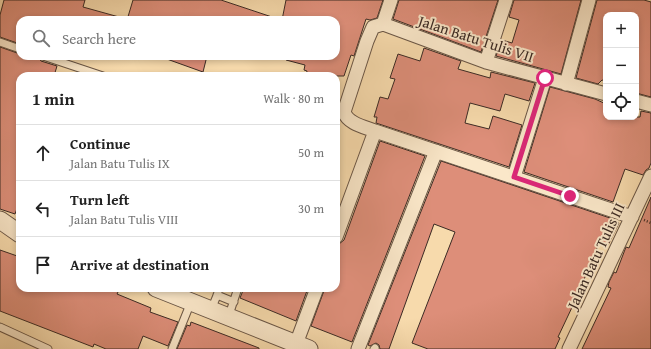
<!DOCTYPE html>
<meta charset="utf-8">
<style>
body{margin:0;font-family:"Gentium Book Plus",serif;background:#f6f6f6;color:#222}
.controls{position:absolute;right:12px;top:12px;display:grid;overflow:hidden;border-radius:8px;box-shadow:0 2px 6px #0003}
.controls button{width:36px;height:36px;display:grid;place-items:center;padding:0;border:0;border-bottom:1px solid #e0e0e0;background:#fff;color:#222;font:20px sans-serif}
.stop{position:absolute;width:12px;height:12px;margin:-9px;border:3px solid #db2777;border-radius:50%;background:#fff}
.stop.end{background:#db2777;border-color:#fff;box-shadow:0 1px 4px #0008}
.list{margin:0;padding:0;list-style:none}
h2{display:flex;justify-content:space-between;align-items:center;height:52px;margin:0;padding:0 16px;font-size:17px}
h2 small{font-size:13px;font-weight:400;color:#767676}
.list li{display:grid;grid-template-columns:26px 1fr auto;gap:12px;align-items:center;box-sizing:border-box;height:56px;padding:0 16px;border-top:1px solid #e0e0e0}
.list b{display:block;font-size:15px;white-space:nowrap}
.list p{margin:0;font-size:13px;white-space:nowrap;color:#767676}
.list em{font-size:13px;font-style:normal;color:#767676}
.icon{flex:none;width:22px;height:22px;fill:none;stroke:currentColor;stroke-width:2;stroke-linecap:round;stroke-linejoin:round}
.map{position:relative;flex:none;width:651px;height:349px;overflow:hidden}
.search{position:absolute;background:#fff;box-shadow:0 2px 6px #0003;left:16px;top:16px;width:324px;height:44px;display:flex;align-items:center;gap:10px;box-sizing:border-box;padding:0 14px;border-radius:12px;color:#767676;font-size:15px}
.panel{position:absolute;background:#fff;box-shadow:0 2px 6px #0003;left:16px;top:72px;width:324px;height:220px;border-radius:12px}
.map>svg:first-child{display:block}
.building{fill:#dd8e79;stroke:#3b2a24}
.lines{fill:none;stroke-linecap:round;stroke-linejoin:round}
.service-casing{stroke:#6a5646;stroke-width:9}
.minor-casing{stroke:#6a5646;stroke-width:15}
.tertiary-casing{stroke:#6a5646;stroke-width:19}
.path{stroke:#3b2a24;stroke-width:2.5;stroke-dasharray:1 2;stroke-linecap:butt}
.service{stroke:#fae7c9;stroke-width:7}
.minor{stroke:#fae7c9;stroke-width:13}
.tertiary{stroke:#fae7c9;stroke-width:17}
.route{stroke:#db2777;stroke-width:5}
.labels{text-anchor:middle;stroke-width:4;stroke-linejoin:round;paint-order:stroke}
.street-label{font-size:15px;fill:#3b2a24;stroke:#fae7c9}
</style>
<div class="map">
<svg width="651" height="349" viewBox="0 0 651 349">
<rect width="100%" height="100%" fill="#f7daac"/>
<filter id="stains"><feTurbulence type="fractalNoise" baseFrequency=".005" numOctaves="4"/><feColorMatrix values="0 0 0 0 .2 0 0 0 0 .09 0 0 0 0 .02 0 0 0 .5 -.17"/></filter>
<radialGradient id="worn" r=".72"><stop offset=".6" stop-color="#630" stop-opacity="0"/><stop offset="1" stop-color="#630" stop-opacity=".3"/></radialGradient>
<path class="building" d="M4 0H85L83 7 119 17 118 20H20V44L0 37V15Z
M133 0H221L275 18V20H127Z
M286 0H383L377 18 370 20 366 19 354 56 351 55 344 76H306L307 71 304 70 305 65 286 60 287 56H336V20H282Z
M399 0H498L481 52 393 19Z
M514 0H581L561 74 496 56 502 40 512 43 519 20 509 17Z
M597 0H644L651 2V97L636 93V15H606V81L602 80 598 84 576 78Z
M0 47 20 54V56H38L41 61 57 66 54 76H20V207L18 206 15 214 0 209Z
M424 48 461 61 458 69 490 78 491 72 535 83 529 101 505 94 500 111 470 103 465 123 489 129 493 116 522 125 509 167 376 123 377 117H374L380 97 388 99 395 79 390 78 398 54 420 61Z
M165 56H207L203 72 164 58Z
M550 87 595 99 606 104V117H640L641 111 651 113V163L649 168 646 170 643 175 625 169 613 202 524 172Z
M380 141 425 156 352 342 311 326 325 288H336V252L339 244 344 240Z
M441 161 610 218 619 223 608 245 600 241 575 301 558 337 560 338 555 349H428L412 343 455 232 434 224 389 349H380L379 345 376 343 370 346 368 345Z
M651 197V349H582L611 288 608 287 609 282 614 272 616 273 626 247 629 248Z
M0 250 20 257V288H112L119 290 117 294 151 308 150 312 178 322 168 346 143 336 138 349H106L94 344 93 347 0 311Z
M244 288H308L296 321 240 298Z
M191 322 259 348V349H177L187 325 190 326Z"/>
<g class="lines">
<defs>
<path id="service" d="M0 42 20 49
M43 56 103 76
M217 295 234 302
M211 310 218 293 217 288
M228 318 238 288
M0 327 48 349
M172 349 191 302
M374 349 375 348"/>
<path id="minor" d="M391 0 383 24 373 27 367 41 344 112C348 124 365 127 375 131L632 217
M383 24 486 62 606 94
M486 62 506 0
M566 84 589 0
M636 101 651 105
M514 177 545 78
M336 237 375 131
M296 344 317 288
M358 349 436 151
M569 349 651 176"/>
<path id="tertiary" d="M0 220 20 234
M156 288 309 349"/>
</defs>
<use href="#service" class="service-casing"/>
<use href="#minor" class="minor-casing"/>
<use href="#tertiary" class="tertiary-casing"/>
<path class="path" d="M644 220 651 223"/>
<use href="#service" class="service"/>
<use href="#minor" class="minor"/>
<use href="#tertiary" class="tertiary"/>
</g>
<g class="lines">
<path class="route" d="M545 78 514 177 570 196"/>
</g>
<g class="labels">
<g class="street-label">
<text transform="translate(476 39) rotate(18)" y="5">Jalan Batu Tulis VII</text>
<text transform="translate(596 256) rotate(-65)" y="5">Jalan Batu Tulis III</text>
</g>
</g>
<rect width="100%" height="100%" filter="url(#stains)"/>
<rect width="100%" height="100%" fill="url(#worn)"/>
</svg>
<div class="controls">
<button>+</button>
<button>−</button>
<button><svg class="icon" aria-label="locate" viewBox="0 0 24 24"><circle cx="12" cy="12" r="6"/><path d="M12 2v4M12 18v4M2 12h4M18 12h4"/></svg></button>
</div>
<div class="stop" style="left:545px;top:78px"></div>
<div class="stop end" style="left:570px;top:196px"></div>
<div class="search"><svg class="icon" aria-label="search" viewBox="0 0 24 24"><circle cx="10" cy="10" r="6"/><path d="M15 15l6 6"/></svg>Search here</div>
<section class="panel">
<h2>1 min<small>Walk · 80 m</small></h2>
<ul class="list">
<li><svg class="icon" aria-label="ahead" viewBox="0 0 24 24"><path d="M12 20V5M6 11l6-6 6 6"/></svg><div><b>Continue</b><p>Jalan Batu Tulis IX</p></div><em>50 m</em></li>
<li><svg class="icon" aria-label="left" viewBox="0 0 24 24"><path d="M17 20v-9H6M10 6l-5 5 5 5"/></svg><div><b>Turn left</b><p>Jalan Batu Tulis VIII</p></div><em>30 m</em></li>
<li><svg class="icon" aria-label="arrive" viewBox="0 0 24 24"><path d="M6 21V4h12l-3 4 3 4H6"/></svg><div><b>Arrive at destination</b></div></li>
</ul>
</section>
</div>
